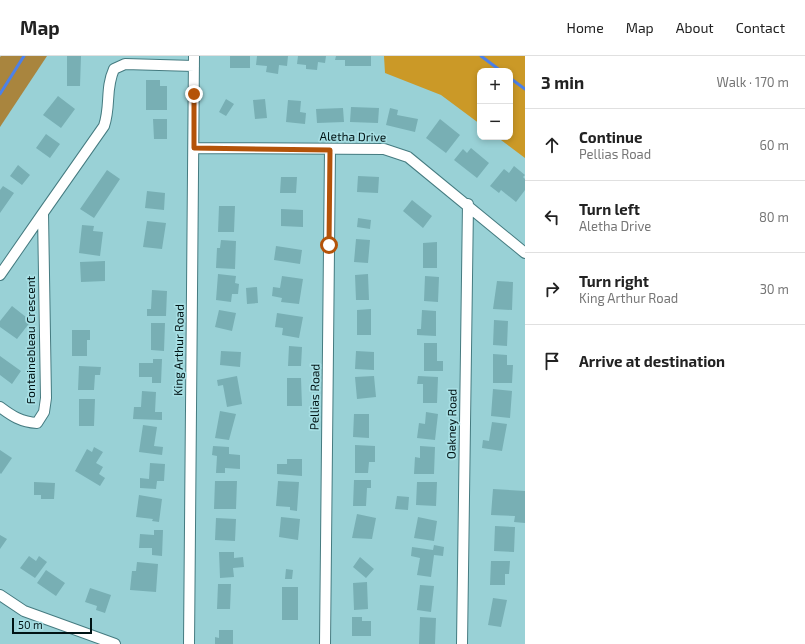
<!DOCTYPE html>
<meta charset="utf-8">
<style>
body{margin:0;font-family:"Exo 2",sans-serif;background:#f2f2f2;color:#222}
.controls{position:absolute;right:12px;top:12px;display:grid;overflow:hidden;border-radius:8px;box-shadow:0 2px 6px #0003}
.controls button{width:36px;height:36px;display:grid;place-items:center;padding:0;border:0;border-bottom:1px solid #e0e0e0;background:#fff;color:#222;font:20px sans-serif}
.scale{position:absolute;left:12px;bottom:10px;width:80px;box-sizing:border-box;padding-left:4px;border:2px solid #001314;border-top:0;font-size:11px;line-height:14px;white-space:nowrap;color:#001314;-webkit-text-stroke:3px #a6dee3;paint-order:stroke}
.stop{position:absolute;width:12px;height:12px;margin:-9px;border:3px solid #b45309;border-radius:50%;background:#fff}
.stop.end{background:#b45309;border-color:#fff;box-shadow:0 1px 4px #0008}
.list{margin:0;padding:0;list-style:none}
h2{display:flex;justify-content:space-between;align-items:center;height:52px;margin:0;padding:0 16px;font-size:17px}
h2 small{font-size:13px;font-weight:400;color:#767676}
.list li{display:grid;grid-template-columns:26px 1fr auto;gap:12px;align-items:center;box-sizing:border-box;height:72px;padding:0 16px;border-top:1px solid #e0e0e0}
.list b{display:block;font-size:15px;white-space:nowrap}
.list p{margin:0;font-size:13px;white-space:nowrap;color:#767676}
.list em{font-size:13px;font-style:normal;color:#767676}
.icon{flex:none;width:22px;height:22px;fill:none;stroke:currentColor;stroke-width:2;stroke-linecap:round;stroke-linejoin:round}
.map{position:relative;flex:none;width:525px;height:588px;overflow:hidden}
header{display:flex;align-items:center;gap:24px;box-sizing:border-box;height:56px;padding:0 20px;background:#fff;border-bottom:1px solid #e0e0e0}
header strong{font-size:19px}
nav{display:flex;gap:22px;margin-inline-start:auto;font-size:14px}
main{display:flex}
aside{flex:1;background:#fff}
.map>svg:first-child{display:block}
.green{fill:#cb9927}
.forest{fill:#a9853e}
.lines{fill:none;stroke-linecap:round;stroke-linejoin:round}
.stream{stroke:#4d81e8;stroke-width:3}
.building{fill:#78afb4}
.minor-casing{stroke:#457b80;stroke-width:12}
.minor{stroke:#fff;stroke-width:10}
.route{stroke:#b45309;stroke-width:5}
.labels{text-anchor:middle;stroke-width:3.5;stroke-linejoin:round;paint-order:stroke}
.street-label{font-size:12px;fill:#001314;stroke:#a6dee3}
</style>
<header>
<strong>Map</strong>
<nav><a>Home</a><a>Map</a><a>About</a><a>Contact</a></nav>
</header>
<main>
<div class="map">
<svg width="525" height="588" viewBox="0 0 525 588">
<rect width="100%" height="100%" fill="#99d1d6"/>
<path class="green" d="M384 0H525V102L497 81H510V15H480V68L441 39 385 17Z"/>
<path class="forest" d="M1 0H47L0 71V1Z"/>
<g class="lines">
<path class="stream" d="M481 0 501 15
M510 22 525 33
M0 38 24 0"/>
</g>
<path class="building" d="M67 0H81L80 30H67Z
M230 0H250V12H230Z
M257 0H288L287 10 279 9 278 18 266 16 267 10 256 9Z
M298 0H326L325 7 318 6 317 14 306 13V9L297 8Z
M336 0H371V10H345V4H335Z
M146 24H160V30H167V54H146Z
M58 40 75 53 61 72 43 59Z
M226 43 234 48 226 60 219 56Z
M265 43 267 62 255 63 253 44Z
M288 44 301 45 300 56 306 57 305 68 286 66Z
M351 51 379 52 378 67 350 66Z
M343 52 344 66 317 67 316 53Z
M390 52 398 54 397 59 418 63 415 76 386 69Z
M153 63H167V83H154Z
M440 63 460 79 446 97 426 82Z
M46 78 60 88 50 102 36 92Z
M471 92 489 107 477 122 454 104 463 93 467 97Z
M18 109 30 119 22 129 10 120Z
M514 110 525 119 523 121 525 123V134L516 146 501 134 499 137 490 130 504 113 509 117Z
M107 114 120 123 94 162 80 153Z
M358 120 379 121 378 137 357 136Z
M281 121H297L296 137H280Z
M3 130 14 137 0 157V134Z
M147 135 165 137 164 154 145 152Z
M412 144 432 160 423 172 403 155Z
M219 150H235L234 176H218Z
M281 153 303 154V171L281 170Z
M358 162 371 164 370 173 357 171Z
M147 165 166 167 162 193 143 191Z
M82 169 94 170 93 175 103 176 100 200 79 197Z
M356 183 370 184 368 207 354 206Z
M221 184 236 185 235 213 216 212 217 192H220Z
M437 186V212H423V187Z
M276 190 302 194 300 208 274 204Z
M105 205V225L81 226 80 206Z
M218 218 236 220 235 227 239 228 238 238H232L231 246 216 244Z
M368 218 369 244H356L355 219Z
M282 220 303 223 299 248 281 246 282 242 272 240 273 231 280 232Z
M425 220 439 221 438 246 424 245Z
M497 225 513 226 512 254 493 253Z
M257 231 258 247 247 248 246 232Z
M152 234 167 235 166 260H147V253H151Z
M12 250 31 265 17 283 0 271V265Z
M371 253V279H357V254Z
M219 254 236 257 232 275 215 271Z
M422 254 436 255V280L417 279V273H421Z
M277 257 303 261 299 282 282 279 283 272 275 271Z
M494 264 508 265 507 290 493 289Z
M151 267H165L164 295 151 294Z
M72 274H90V284H87V300H72Z
M424 287H437V305H443V315H424Z
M289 290 302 291 301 310H288Z
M221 295 241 296 240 311 220 309Z
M356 295 374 296V314L355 313Z
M493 298 507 299V309H513L512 327H493Z
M0 300 21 315 12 328 0 319Z
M153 303H162L161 327H152V321H139V307H153Z
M79 310 101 311 100 319H95L94 334H78Z
M237 320 242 348 227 351 223 329 218 330 217 324Z
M374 320 376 341 357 343 355 321Z
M418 320 438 321 437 347H423V328H417Z
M287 322H301L302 350H287Z
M493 333 512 335 510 362 491 360Z
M142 335 156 336 155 356H162V364L133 363 134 351H141Z
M79 343H95L94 370H79Z
M220 355 236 358 229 384 215 382Z
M426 356 438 358 435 384 417 382 419 367 425 368Z
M354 358H369V382L353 381Z
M492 366 507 368 502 395 482 392 483 384 489 385Z
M143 369 157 371 154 390 163 391 162 399 139 396Z
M355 389 375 390V406H369L368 417H355Z
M213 390 229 391V398L240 399V413L225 412V417H216L217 400 212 399Z
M420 390 435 391 434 418H414L415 401 420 402Z
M94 391 103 396 96 407 103 411 99 418 105 422 100 430 75 415 87 393 92 396Z
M0 394 12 402 1 418 0 417Z
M287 403H302V420L277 418V408H287Z
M150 407 165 408 164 425H157L156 433 140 432V422L149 423Z
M354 424H371V432H367L366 450H353Z
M215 425H237L236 453H214Z
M278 425 299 426 297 455 290 454V451L276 450Z
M34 426 55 427 54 443H41V439H34Z
M417 426H437L436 450 416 449Z
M493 433 525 435V467L514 466 515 460 491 459Z
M139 439 162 443 159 466 152 465 153 463 136 461Z
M397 440 409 441 408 454 395 453Z
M357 458 376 462 372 483 352 482Z
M281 461 300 463 298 484 279 481Z
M418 461 437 465 434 485 414 482Z
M216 462 236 463 235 485 215 484Z
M495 470 515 471 514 496 494 495Z
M154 474H163L162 500 152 499V492H139L140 478 154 479Z
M0 479 7 483 0 493Z
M434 489 444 491 443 500 434 499 431 521 417 519 420 502 411 500 412 491 433 494Z
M219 496H234V502L243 501 244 511 233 512 234 521 220 522Z
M29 500 36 505 39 500 47 506 35 522 20 512Z
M360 501 374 513 366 522 353 511Z
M491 505H510L509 518H505V529H490Z
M137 506 158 508 156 536 130 534 132 515H136Z
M286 513 293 514 292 523H285Z
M46 514 65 527 56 540 37 527Z
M367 526 368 553 354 554 353 527Z
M218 528H231L230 553H217Z
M420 529 434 530 431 556 417 554Z
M282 531H298V564H282Z
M90 532 111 539 105 557 96 554 97 550 85 546Z
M493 542 507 544 501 571 488 569Z
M352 561H362V565H371V580H352Z
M420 561 436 562 435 588H419Z
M219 574H233V588H215V581L219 582Z"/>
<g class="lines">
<defs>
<path id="minor" d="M194 92 384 93 408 101 525 197
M43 157 104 70C111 49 105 33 114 13L125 8 194 10
M0 219 43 157 46 342 44 356 37 367C21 366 12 360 0 351
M0 539 24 555 115 588
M189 588 194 0
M325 588 330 94
M462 588 468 148"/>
</defs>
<use href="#minor" class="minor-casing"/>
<use href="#minor" class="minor"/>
</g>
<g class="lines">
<path class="route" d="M194 38V92L330 94 329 189"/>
</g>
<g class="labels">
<g class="street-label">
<text transform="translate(353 81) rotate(1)" y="4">Aletha Drive</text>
<text transform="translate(31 284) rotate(-90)" y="4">Fontainebleau Crescent</text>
<text transform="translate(179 294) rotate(-89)" y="4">King Arthur Road</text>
<text transform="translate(315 341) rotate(-89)" y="4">Pellias Road</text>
<text transform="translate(452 368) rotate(-89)" y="4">Oakney Road</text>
</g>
</g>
</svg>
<div class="controls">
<button>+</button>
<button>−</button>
</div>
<div class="scale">50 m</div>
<div class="stop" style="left:329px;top:189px"></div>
<div class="stop end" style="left:194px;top:38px"></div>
</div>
<aside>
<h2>3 min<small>Walk · 170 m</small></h2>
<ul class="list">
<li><svg class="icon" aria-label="ahead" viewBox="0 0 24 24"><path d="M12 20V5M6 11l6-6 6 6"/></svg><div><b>Continue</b><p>Pellias Road</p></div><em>60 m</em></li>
<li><svg class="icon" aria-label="left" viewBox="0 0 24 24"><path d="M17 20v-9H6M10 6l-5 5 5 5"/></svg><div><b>Turn left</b><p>Aletha Drive</p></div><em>80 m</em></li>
<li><svg class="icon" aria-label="right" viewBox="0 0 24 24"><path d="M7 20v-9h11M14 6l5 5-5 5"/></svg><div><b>Turn right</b><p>King Arthur Road</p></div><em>30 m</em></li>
<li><svg class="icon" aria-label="arrive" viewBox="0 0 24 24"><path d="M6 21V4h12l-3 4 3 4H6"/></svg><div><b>Arrive at destination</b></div></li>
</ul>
</aside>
</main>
